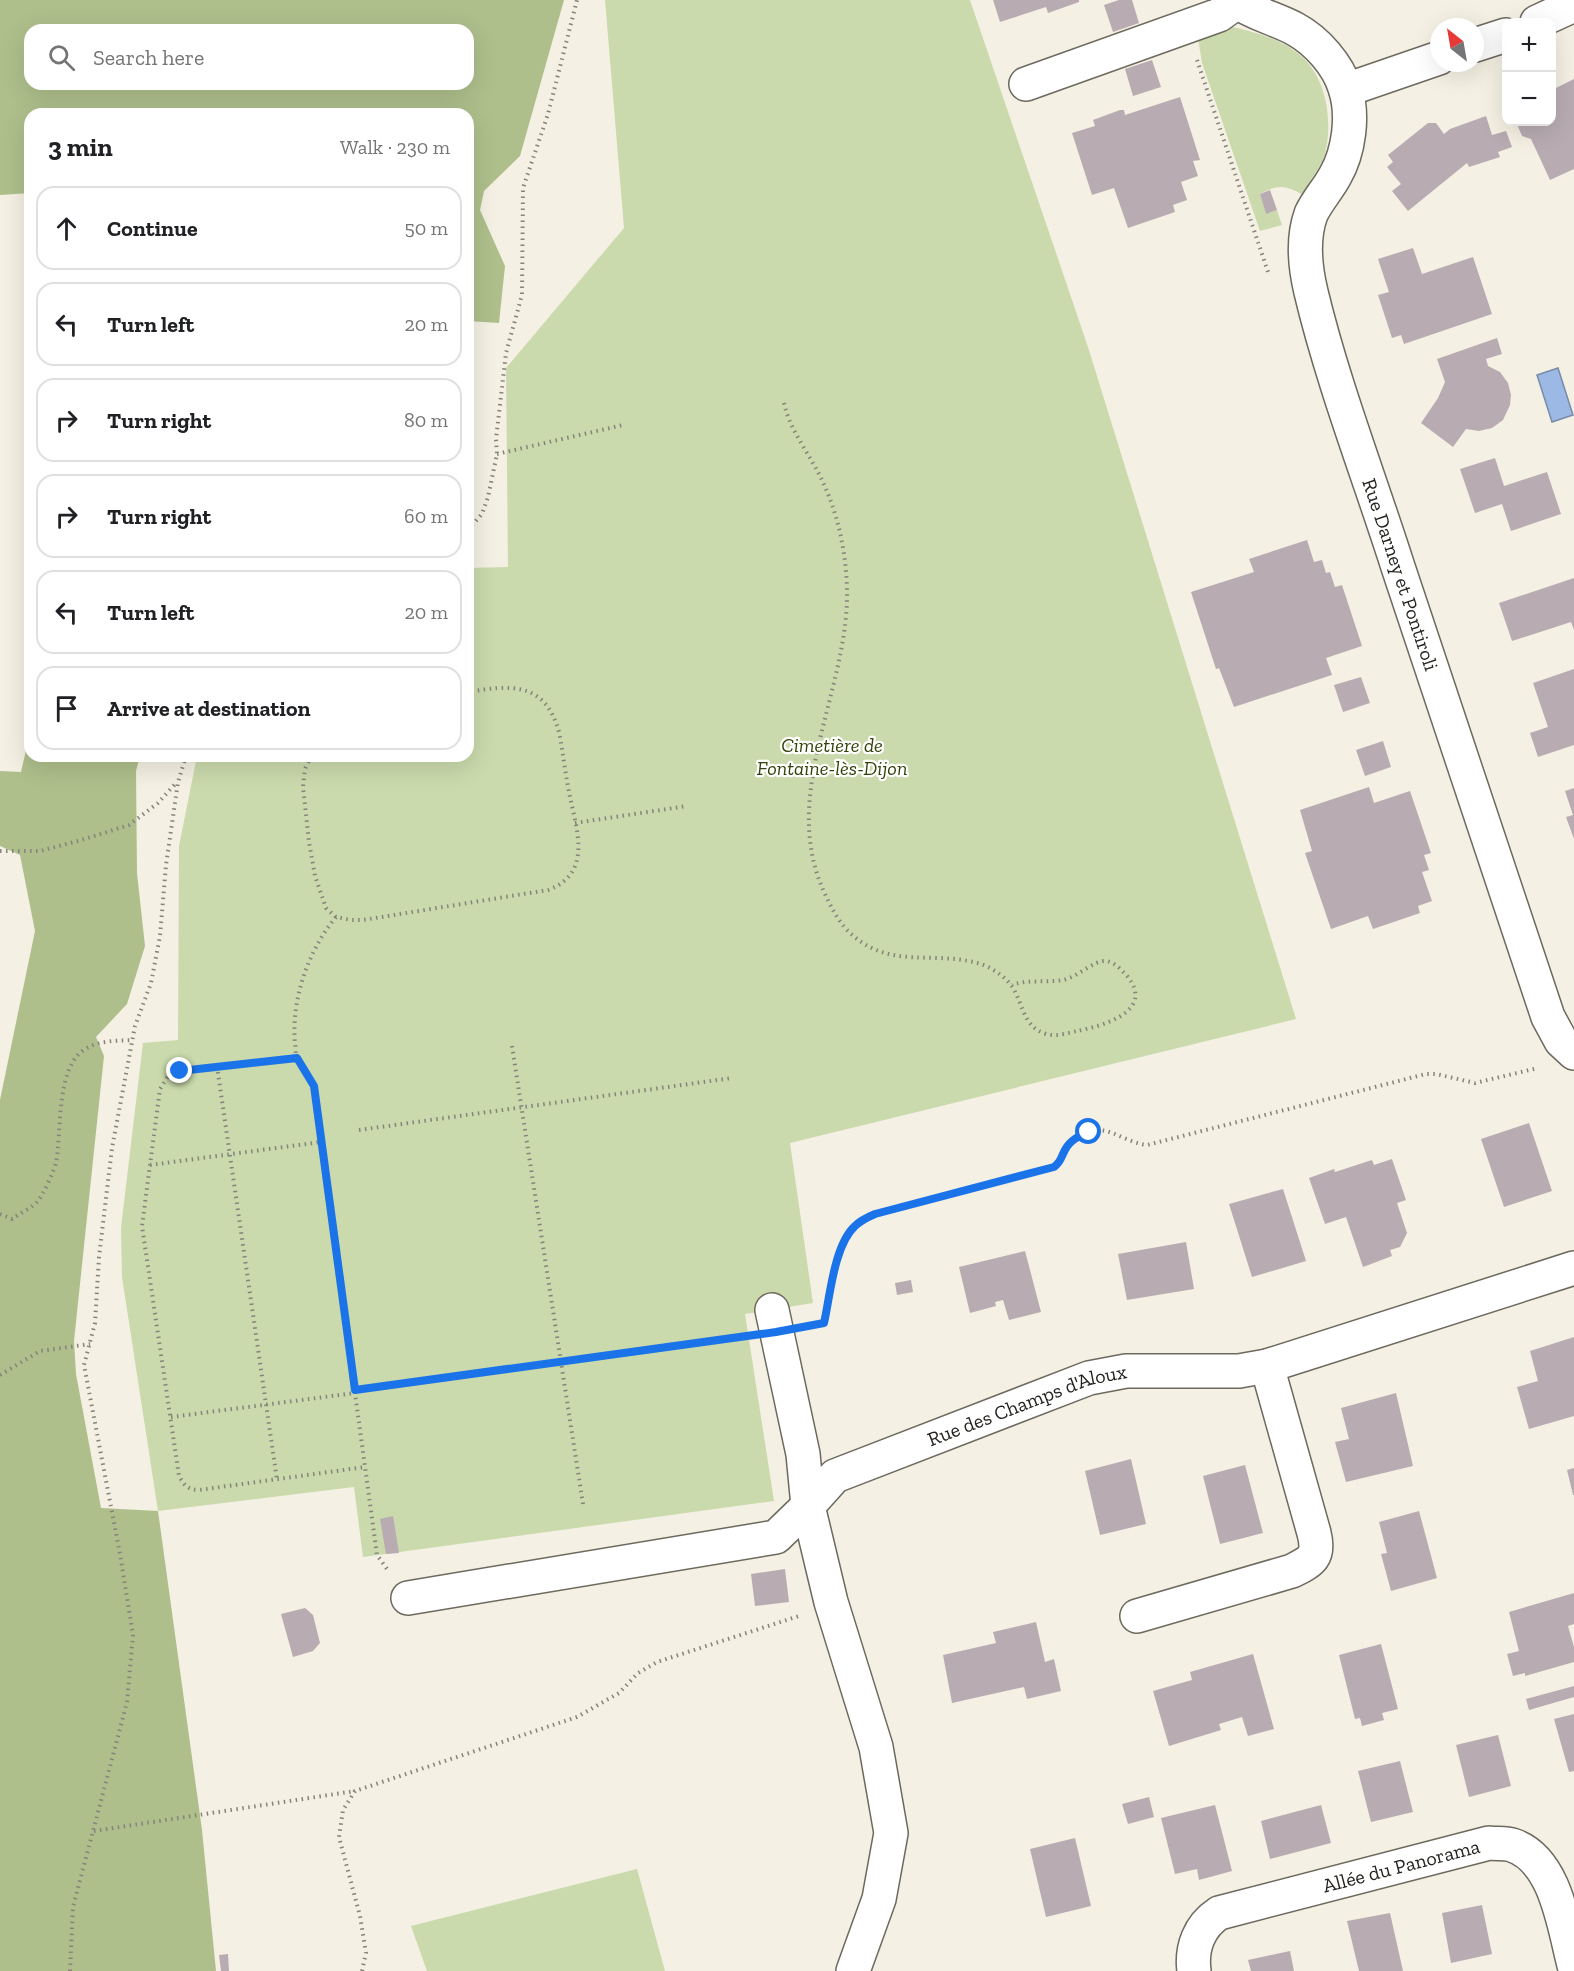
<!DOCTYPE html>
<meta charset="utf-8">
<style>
body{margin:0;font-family:"Zilla Slab",serif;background:#f6f6f6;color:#202124}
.controls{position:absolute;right:18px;top:18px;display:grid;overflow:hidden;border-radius:12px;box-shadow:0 6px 24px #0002}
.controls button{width:54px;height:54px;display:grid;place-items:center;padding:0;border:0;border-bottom:2px solid #e0e0e0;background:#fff;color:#202124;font:30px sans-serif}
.compass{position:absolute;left:1430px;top:18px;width:54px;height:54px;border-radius:50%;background:#fff;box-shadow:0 6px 24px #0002;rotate:329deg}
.stop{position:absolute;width:18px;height:18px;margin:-14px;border:4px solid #1a73e8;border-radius:50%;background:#fff}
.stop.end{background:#1a73e8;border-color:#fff;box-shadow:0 2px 6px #0008}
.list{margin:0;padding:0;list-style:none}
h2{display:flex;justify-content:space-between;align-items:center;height:78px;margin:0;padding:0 24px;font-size:26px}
h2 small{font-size:20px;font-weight:400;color:#757577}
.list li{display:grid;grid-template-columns:39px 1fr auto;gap:18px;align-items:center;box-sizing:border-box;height:84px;margin:0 12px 12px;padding:0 12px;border:2px solid #e0e0e0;border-radius:18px}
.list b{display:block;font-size:22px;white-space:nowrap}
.list em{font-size:20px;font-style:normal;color:#757577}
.icon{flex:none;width:33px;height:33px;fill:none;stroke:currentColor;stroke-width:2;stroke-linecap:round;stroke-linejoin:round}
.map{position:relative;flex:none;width:1574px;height:1971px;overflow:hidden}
.search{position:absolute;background:#fff;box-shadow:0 6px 24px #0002;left:24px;top:24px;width:450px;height:66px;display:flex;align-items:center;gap:15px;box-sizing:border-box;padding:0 21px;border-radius:18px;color:#757577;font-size:22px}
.panel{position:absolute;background:#fff;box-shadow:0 6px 24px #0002;left:24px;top:108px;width:450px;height:654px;border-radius:18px}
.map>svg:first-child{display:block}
.green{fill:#cadaac}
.forest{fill:#aebf8c;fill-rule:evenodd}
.water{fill:#9cb8e4;stroke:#788ba9;stroke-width:1.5}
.building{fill:#b8acb2}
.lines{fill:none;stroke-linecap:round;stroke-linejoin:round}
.minor-casing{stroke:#6d695e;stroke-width:36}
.path{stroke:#86837b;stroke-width:4;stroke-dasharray:1.5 4.5;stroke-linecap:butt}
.minor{stroke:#fff;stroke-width:33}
.route{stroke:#1a73e8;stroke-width:8}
.labels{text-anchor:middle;stroke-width:4.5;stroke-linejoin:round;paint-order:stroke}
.street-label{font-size:20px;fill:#24221e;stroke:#fff}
.park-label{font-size:20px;font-style:italic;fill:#324106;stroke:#fff}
</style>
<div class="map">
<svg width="1574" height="1971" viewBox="0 0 1574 1971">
<rect width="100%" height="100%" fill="#f4f0e3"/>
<path class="green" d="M605 0H970L1088 347 1296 1019 790 1143 813 1303 745 1314 774 1501 363 1557 354 1487 158 1511 122 1277 121 1228 143 1043 178 1040 179 846 197 756H468V568L508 567 506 368 624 228Z
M1227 26C1252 31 1280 38 1300 55 1327 78 1333 121 1325 154 1321 168 1308 181 1303 195 1286 185 1278 184 1260 194L1266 213 1277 210 1282 225 1260 231 1202 63 1198 38Z
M637 1869 665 1971H427L411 1926Z"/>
<path class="forest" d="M0 0H564L520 156 484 191 480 210 505 266 499 323 468 321V114H30V193L0 195ZM30 30H468V84H30Z
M30 733V756H140L136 771 137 873 145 946 127 1004 96 1037 104 1056 74 1341 76 1374 101 1508 158 1511 202 1830 216 1971H0V1100L35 931 20 855 0 846V771L21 772Z"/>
<path class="water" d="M1558 368 1573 415 1552 422 1537 375Z"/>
<path class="building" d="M993 0H1079V2L1048 13 1046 7 1000 22Z
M1119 0H1132L1139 23 1113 32 1104 5Z
M1152 60 1161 87 1133 96 1125 69Z
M1574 79V169L1550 180 1531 139 1522 136 1516 122H1552V90Z
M1180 97 1200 160 1193 161 1198 176 1181 182 1187 200 1173 205 1175 212 1128 228 1114 188 1092 195 1072 133 1095 126 1093 120 1120 110H1124L1125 115Z
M1486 116 1492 135 1506 131 1512 147 1498 152 1500 157 1469 167 1467 163 1408 211 1392 191 1401 184 1387 167 1393 162 1388 155 1428 123H1436L1444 134 1450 129Z
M1270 190 1277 210 1266 214 1260 194Z
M1413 248 1422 274 1473 257 1492 314 1404 344 1401 335 1392 338 1378 295 1389 292 1378 259Z
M1497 338 1502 354 1486 359 1488 366 1500 372 1508 383 1511 395 1510 405 1503 420 1492 428 1479 431 1466 429 1453 447 1421 423 1438 398 1445 382 1437 359Z
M1495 458 1504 486 1547 472 1561 514 1511 531 1502 504 1475 513 1460 469Z
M1307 540 1314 562 1322 560 1326 573 1330 572 1335 587 1342 585 1362 646 1326 658 1332 675 1234 707 1219 668 1216 669 1191 592 1254 572 1249 559Z
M1574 578V630L1571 622 1512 641 1499 603Z
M1574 669V745L1538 757 1530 733 1548 727 1533 683Z
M1361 677 1370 703 1343 712 1334 685Z
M1383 741 1391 767 1365 776 1356 750Z
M1369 787 1374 803 1410 791 1431 853 1424 855 1429 870 1422 872 1432 901 1418 906 1420 913 1373 929 1368 916 1331 929 1305 853 1312 851 1300 810Z
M1574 788V839L1566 817 1573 815 1565 791Z
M1529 1123 1552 1191 1504 1207 1481 1139Z
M1392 1159 1406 1200 1397 1203 1407 1233 1400 1247 1390 1250 1392 1256 1363 1267 1346 1217 1325 1224 1309 1178 1334 1169 1335 1172 1372 1160 1374 1165Z
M1283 1189 1306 1261 1252 1277 1229 1204Z
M1186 1242 1194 1289 1127 1300 1118 1254Z
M1025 1251 1041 1312 1009 1320 1003 1300 995 1302 996 1306 970 1313 959 1267Z
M911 1280 913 1292 897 1295 895 1283Z
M1574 1337V1416L1529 1429 1517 1387 1538 1381 1530 1351Z
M1396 1393 1413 1466 1346 1482 1335 1442 1349 1439 1341 1408Z
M1131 1459 1146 1524 1100 1535 1085 1471Z
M1245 1465 1263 1533 1220 1544 1203 1476Z
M1574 1468V1495H1573L1567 1470Z
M1419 1511 1437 1578 1391 1591 1381 1554 1387 1553 1379 1522Z
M393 1516 399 1553 386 1554 380 1519Z
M785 1569 789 1602 755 1606 751 1574Z
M1574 1593V1624L1568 1626 1574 1647V1662L1525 1676V1673L1513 1676 1507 1654 1519 1651 1509 1612Z
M305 1608 313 1615 320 1643 313 1651 293 1657 281 1614Z
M1036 1622 1045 1662 1054 1659 1061 1691 1027 1699 1024 1687 952 1703 943 1655 996 1643 993 1632Z
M1381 1644 1398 1709 1382 1713 1384 1720 1362 1726 1360 1718 1355 1719 1339 1655Z
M1253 1654 1274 1729 1248 1736 1242 1717 1219 1724 1221 1730 1169 1746 1153 1691 1192 1680 1190 1672Z
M1574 1686V1697L1529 1710 1526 1699Z
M1574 1714V1771L1569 1772 1554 1719Z
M1498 1735 1511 1786 1469 1797 1456 1745Z
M1400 1761 1413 1812 1371 1822 1358 1771Z
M1149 1797 1154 1817 1128 1824 1122 1804Z
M1215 1805 1232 1871 1199 1880 1197 1869 1175 1874 1161 1818Z
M1321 1805 1331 1843 1270 1859 1261 1821Z
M1075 1838 1091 1906 1046 1917 1030 1849Z
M1482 1905 1492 1954 1451 1963 1442 1913Z
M1390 1913 1403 1971H1359L1347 1921Z
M1290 1951 1294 1971H1251L1248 1960Z
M228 1954 229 1971H221L219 1955Z"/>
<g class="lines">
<defs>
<g id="minor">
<path id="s1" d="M1234 0C1253 14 1275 18 1295 29 1317 41 1338 65 1345 88 1354 115 1349 152 1335 176 1328 189 1317 201 1311 214 1302 239 1305 267 1311 292 1333 384 1369 476 1398 567 1448 717 1498 867 1548 1017L1561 1041 1574 1053"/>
<path d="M1537 22 1574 5"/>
<path d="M1475 45 1506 35"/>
<path d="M1026 84 1219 15 1237 2"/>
<path d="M1346 90 1439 58"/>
<path d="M772 1310 803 1454 808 1506 831 1602 876 1747 891 1833 879 1899 853 1971"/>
<path id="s2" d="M408 1598 776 1537 808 1506 835 1476 1089 1378 1126 1371H1239L1267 1366 1574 1268"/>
<path d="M1137 1616 1292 1571C1312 1561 1320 1557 1314 1533L1267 1366"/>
<path id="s3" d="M1194 1971C1191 1948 1199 1926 1219 1913L1489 1843C1496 1844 1506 1843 1512 1845 1556 1859 1564 1927 1574 1965"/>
</g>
</defs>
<use href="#minor" class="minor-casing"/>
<path class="path" d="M1197 60 1269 275
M784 403C790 431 809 453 821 478 838 513 846 551 847 590 849 691 778 795 825 894 831 907 837 919 847 930 889 972 931 949 981 964 992 968 1003 975 1011 985 1023 1001 1022 1027 1046 1034 1056 1037 1068 1033 1077 1031 1103 1026 1156 1011 1127 976 1121 970 1115 962 1106 961 1094 960 1078 977 1063 980 1046 983 1028 979 1012 985
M497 454 623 425
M468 530 482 514 488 497 497 454 496 439 506 353 522 295 523 188 548 114 577 0
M311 756 305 769 303 787 309 842 315 876 326 908 336 917 351 920H363L548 890C594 873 576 828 569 792 565 772 563 752 559 732 545 681 510 685 468 692
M575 823 687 806
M0 851H40L85 839 129 825 158 803 177 782
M336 917C308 951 291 999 295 1044 296 1048 295 1054 297 1058 298 1063 310 1078 313 1085L377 1555 387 1569
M512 1046 583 1504
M297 1058 180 1071 168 1076 160 1089 142 1226 179 1476C184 1485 188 1490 199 1490L365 1467
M217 1066 277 1480
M359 1130 732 1078
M150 1165 321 1142
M0 1214 12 1219C20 1213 32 1208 38 1201 43 1195 54 1171 56 1163 62 1133 55 1064 87 1048 101 1040 117 1041 132 1040
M812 1326 824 1324C830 1297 834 1245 855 1226 860 1221 868 1217 875 1214L1054 1167C1064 1160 1065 1145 1076 1138 1104 1118 1120 1142 1147 1145L1426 1074H1436L1475 1083 1538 1068
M0 1375 40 1351 90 1344
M355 1390 743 1336
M171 1417 355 1393
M94 1831 355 1791
M70 1971 73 1907 127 1702 133 1635 120 1554 84 1365 95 1323 99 1257 112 1148 135 1026 151 983 160 936 166 865 178 782 186 756
M362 1971 366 1953 360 1916 339 1837 343 1810 355 1791 577 1717 619 1693 638 1673 657 1662 799 1616"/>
<use href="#minor" class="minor"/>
</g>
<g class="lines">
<path class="route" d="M180 1071 297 1058 314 1086 355 1390 776 1332 824 1323C830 1297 834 1245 855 1226 860 1221 868 1217 875 1214L1054 1167C1061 1162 1061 1157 1065 1150 1070 1140 1079 1136 1089 1132"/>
</g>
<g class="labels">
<g class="street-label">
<text dy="7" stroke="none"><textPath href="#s1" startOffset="658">Rue Darney et Pontiroli</textPath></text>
<text dy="7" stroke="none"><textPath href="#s2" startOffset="663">Rue des Champs d'Aloux</textPath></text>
<text dy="7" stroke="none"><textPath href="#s3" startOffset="255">Allée du Panorama</textPath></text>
</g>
<g class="park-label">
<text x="832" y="752">Cimetière de<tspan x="832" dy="23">Fontaine-lès-Dijon</tspan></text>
</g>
</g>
</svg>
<div class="controls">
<button>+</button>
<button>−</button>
</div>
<svg class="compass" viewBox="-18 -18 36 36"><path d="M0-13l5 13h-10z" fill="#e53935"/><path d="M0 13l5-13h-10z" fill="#757577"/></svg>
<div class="stop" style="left:1089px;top:1132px"></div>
<div class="stop end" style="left:180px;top:1071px"></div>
<div class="search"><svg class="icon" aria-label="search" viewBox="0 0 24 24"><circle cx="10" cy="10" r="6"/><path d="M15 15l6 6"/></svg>Search here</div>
<section class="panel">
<h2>3 min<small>Walk · 230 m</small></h2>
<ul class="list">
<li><svg class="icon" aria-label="ahead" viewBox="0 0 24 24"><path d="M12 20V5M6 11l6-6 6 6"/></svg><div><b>Continue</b></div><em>50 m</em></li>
<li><svg class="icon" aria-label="left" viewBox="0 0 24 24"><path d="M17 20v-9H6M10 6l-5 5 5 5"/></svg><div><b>Turn left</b></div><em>20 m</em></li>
<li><svg class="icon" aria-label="right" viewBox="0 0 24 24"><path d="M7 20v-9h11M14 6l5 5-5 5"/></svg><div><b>Turn right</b></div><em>80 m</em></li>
<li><svg class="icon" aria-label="right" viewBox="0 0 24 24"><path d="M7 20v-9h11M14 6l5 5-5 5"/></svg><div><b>Turn right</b></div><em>60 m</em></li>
<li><svg class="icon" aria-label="left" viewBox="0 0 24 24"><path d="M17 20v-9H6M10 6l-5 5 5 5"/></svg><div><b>Turn left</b></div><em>20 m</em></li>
<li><svg class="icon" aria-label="arrive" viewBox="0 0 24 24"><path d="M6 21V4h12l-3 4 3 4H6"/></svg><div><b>Arrive at destination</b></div></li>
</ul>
</section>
</div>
